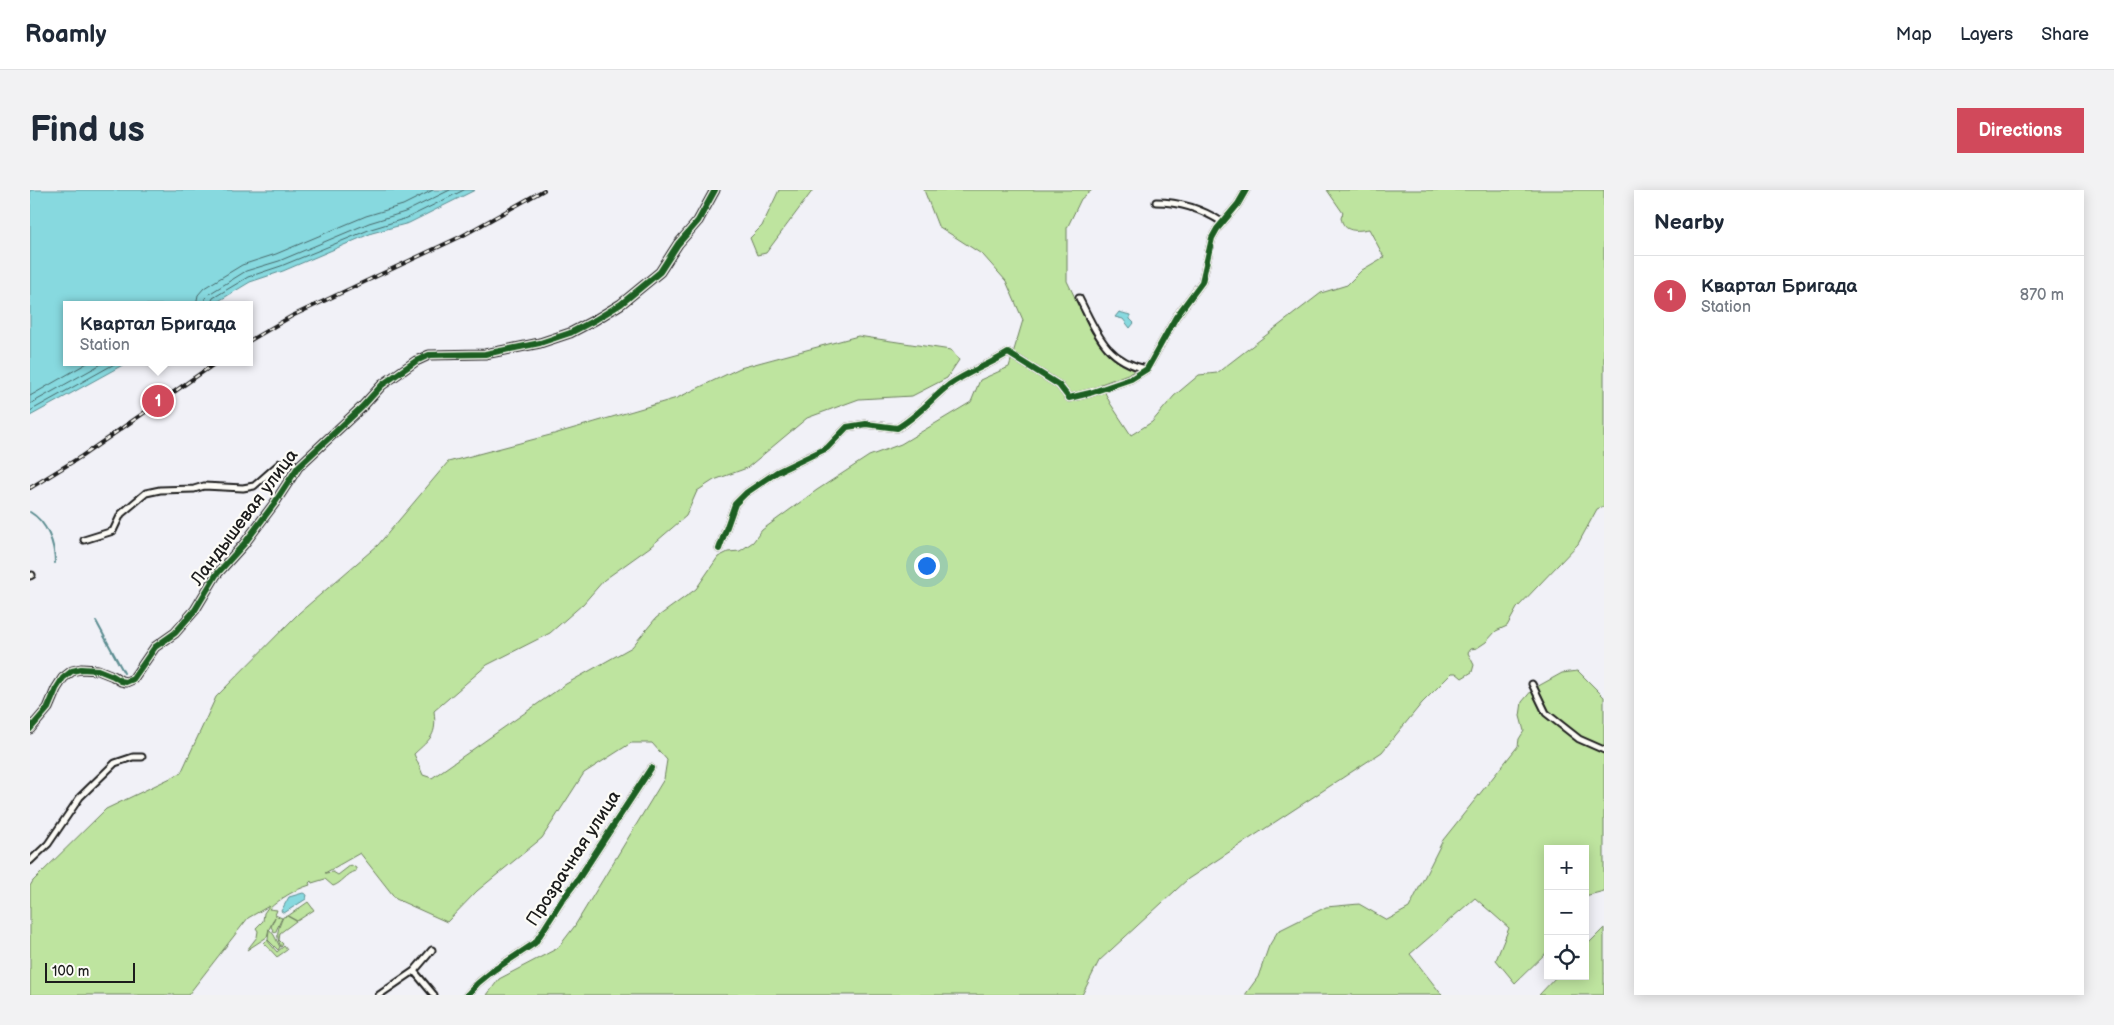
<!DOCTYPE html>
<meta charset="utf-8">
<style>
body{margin:0;font-family:"Balsamiq Sans",sans-serif;background:#f2f2f3;color:#1f2937}
.controls{position:absolute;right:15px;bottom:15px;display:grid;overflow:hidden;border-radius:0px;box-shadow:0 2px 12px #0003}
.controls button{width:45px;height:45px;display:grid;place-items:center;padding:0;border:0;border-bottom:1px solid #e0e1e3;background:#fff;color:#1f2937;font:25px sans-serif}
.scale{position:absolute;left:15px;bottom:12px;width:90px;box-sizing:border-box;padding-left:5px;border:2px solid #1c1c1c;border-top:0;font-size:14px;line-height:18px;white-space:nowrap;color:#1c1c1c;-webkit-text-stroke:4px #fdfcf7;paint-order:stroke}
.you{position:absolute;left:896px;top:375px;width:18px;height:18px;margin:-12px;border:4px solid #fff;border-radius:50%;background:#1a73e8;box-shadow:0 0 0 8px #1a73e833}
.badge{display:grid;place-items:center;width:32px;height:32px;border-radius:50%;background:#d1495b;color:#fff;font-size:16px;font-weight:700}
.pin{position:absolute;translate:-50% -50%;border:2px solid #fff;box-shadow:0 1px 5px #0006}
.popup{position:absolute;left:33px;top:111px;width:190px;height:65px;box-sizing:border-box;display:grid;place-content:center;border-radius:0px;background:#fff;filter:drop-shadow(0 1px 4px #0005);font-size:16px;white-space:nowrap;color:#747a83}
.popup b{font-size:19px;color:#1f2937}
.popup::after{content:'';position:absolute;left:50%;top:100%;margin-left:-10px;border:10px solid transparent;border-top-color:#fff}
.list{margin:0;padding:0;list-style:none}
h2{display:flex;justify-content:space-between;align-items:center;height:65px;margin:0;padding:0 20px;font-size:21px}
h2 small{font-size:16px;font-weight:400;color:#747a83}
.list li{display:grid;grid-template-columns:32px 1fr auto;gap:15px;align-items:center;box-sizing:border-box;height:80px;padding:0 20px;border-top:1px solid #e0e1e3}
.list b{display:block;font-size:19px;white-space:nowrap}
.list p{margin:0;font-size:16px;white-space:nowrap;color:#747a83}
.list em{font-size:16px;font-style:normal;color:#747a83}
.icon{flex:none;width:28px;height:28px;fill:none;stroke:currentColor;stroke-width:2;stroke-linecap:round;stroke-linejoin:round}
.map{position:relative;flex:none;width:1574px;height:805px;overflow:hidden;border-radius:0px}
header{display:flex;align-items:center;gap:30px;box-sizing:border-box;height:70px;padding:0 25px;background:#fff;border-bottom:1px solid #e0e1e3}
header strong{font-size:24px}
nav{display:flex;gap:28px;margin-inline-start:auto;font-size:18px}
.intro{display:flex;align-items:center;justify-content:space-between;box-sizing:border-box;height:120px;padding:0 30px}
h1{margin:0;font-size:35px}
.button{padding:12px 22px;border-radius:0px;background:#d1495b;color:#fff;font-size:18px;font-weight:700}
main{display:flex;gap:30px;padding:0 30px}
aside{flex:1;background:#fff;border-radius:0px;box-shadow:0 2px 12px #0003}
.map>svg:first-child{display:block}
.green{fill:#bee49f;stroke:#6d805e}
.water{fill:#87d9df;stroke:#5c8d91}
.lines{fill:none;stroke-linecap:round;stroke-linejoin:round}
.shore{stroke:#47686a;stroke-width:1}
.stream{stroke:#5c8d91;stroke-width:2}
.street-casing{stroke:#1c1c1c;stroke-width:9}
.secondary-casing{stroke:#1c1c1c;stroke-width:11}
.street{stroke:#fdfcf7;stroke-width:5}
.secondary{stroke:#fdfcf7;stroke-width:7}
.rail-casing{stroke:#1c1c1c;stroke-width:4}
.rail{stroke:#fdfcf7;stroke-width:2;stroke-dasharray:5.5;stroke-linecap:butt}
.cycleway-casing{stroke:#fdfcf7;stroke-width:9}
.cycleway{stroke:#1b5e20;stroke-width:6}
.labels{text-anchor:middle;stroke-width:4.5;stroke-linejoin:round;paint-order:stroke}
.street-label{font-size:18px;fill:#1c1c1c;stroke:#fdfcf7}
</style>
<header>
<strong>Roamly</strong>
<nav><a>Map</a><a>Layers</a><a>Share</a></nav>
</header>
<div class="intro"><h1>Find us</h1><a class="button">Directions</a></div>
<main>
<div class="map">
<svg width="1574" height="805" viewBox="0 0 1574 805">
<rect width="100%" height="100%" fill="#f1f1f7"/>
<filter id="ink" filterUnits="userSpaceOnUse"><feTurbulence type="fractalNoise" baseFrequency=".02" numOctaves="2"/><feDisplacementMap in="SourceGraphic" scale="10" xChannelSelector="R" yChannelSelector="G"/><feConvolveMatrix kernelMatrix="1 2 1 2 8 2 1 2 1" color-interpolation-filters="sRGB"/></filter>
<g filter="url(#ink)">
<path class="green" d="M749 0H783L736 63 727 65 720 48 732 36Z
M894 0H1062L1051 9 1037 38V91L1062 143 1080 166 1103 177V182L1071 194 1080 213 1101 245 1122 232 1144 206 1169 185 1187 183 1291 103 1317 95 1332 80 1354 67 1339 39C1327 41 1314 43 1311 28L1313 23 1297 0H1574V316L1567 319 1548 354 1487 418 1477 436 1466 441 1456 452 1447 458 1441 459 1438 463 1444 475 1442 482 1432 488 1426 483H1422L1392 513 1352 562 1158 689 1069 771 1052 805H457L469 789 528 758 544 737 634 589 637 570 622 553H601L554 583 512 648 447 701 417 732 366 709 330 663 295 683 303 682 308 685 321 675 326 678V681C316 684 312 693 303 696L295 689 282 693 281 691 279 693 280 695C264 700 251 708 239 719L247 720 245 725 252 728 245 743 241 737 245 727 239 739 244 745 250 757 248 760 238 750 239 739 237 747 217 760 227 747 228 741 226 738 233 731 234 723 239 716 218 728 158 805H0V696L3 691 76 619 151 583 186 507 269 423 348 355 418 272 524 244 647 208 710 178 828 146 921 160 929 170 917 188 882 206 829 209 777 228 717 278 684 290 667 301 656 326 620 357 574 390 553 414 520 443 457 475 404 521C407 546 401 548 384 564L393 585 402 588 536 494 602 457 626 428 666 399 688 367 698 362 710 361 723 352 732 340 787 300 839 266 871 254 941 212 950 190 979 177 993 130 976 91 953 65 908 36Z
M1548 481 1574 507V701L1555 706V659H1518V761L1485 793 1466 770 1479 738 1445 708 1380 764 1412 805H1215L1228 787 1239 756 1248 741 1296 717 1329 714 1357 730 1379 718 1413 650 1488 556 1489 549 1494 541 1490 526 1492 512 1503 499 1532 483Z
M278 712 284 720 267 731 258 726Z
M257 726 266 731 250 743 249 750 253 754 251 757C245 745 248 739 253 727Z
M1574 738V805H1509L1527 786H1555V757Z
M237 750 247 762 254 756 257 760 247 767 234 753Z"/>
<path class="water" d="M0 0H445L379 33 342 43 253 81 220 92 182 115H37V172H98L0 226Z
M1089 122 1100 125V129L1104 133 1100 138 1093 129 1085 127Z
M273 703 277 705 276 709 254 723 251 721 259 707Z"/>
<g class="lines">
<path class="shore" d="M166 115 168 105 174 98 212 75 246 64 336 26 373 15 403 0
M174 115 175 108 179 104 216 81 249 71 339 33 375 22 420 0
M180 115 183 108 218 87 251 76 341 39 377 28 434 0
M0 206 59 172
M0 214 75 172
M0 221 88 172"/>
<path class="stream" d="M0 322C17 332 25 354 25 373
M66 431 94 483"/>
<defs>
<path id="street" d="M1126 12C1150 12 1172 19 1192 32
M1049 108C1066 141 1075 171 1117 179
M54 350 83 341 91 324 116 303 130 300 164 299 174 296 213 298 224 296 250 273 261 272 268 277
M689 359 705 314 716 303 747 282 797 258 817 237 836 234 867 238C887 227 901 209 919 195 937 182 959 175 978 163L1029 195 1039 208 1060 203 1101 189 1117 179 1146 127 1172 92 1182 48 1187 39 1208 14 1216 0
M0 386 2 385
M1502 494 1516 523 1549 549 1574 560
M0 671 18 654 50 607 85 573 103 567H112
M402 760 384 781 404 805
M349 805 384 781
M437 805 448 793 464 780 505 753 533 709 549 688 621 578"/>
<path id="secondary" d="M0 539 18 518 26 499 33 488 42 481 51 479 68 480 83 486 91 491 96 492 103 489 125 457 145 443 165 420 186 385 214 354 244 314 268 277 332 217 352 195 386 171 399 165 455 164 510 153 540 143 565 130 591 114 630 82 648 54 668 31 685 0"/>
</defs>
<use href="#street" class="street-casing"/>
<use href="#secondary" class="secondary-casing"/>
<use href="#street" class="street"/>
<use href="#secondary" class="secondary"/>
<defs>
<path id="rail" d="M219 151 262 126 432 46 514 0
M0 298 52 266 187 172"/>
</defs>
<use href="#rail" class="rail-casing"/>
<use href="#rail" class="rail"/>
<defs>
<path id="cycleway" d="M689 359 705 314 716 303 747 282 797 258 817 237 836 234 867 238C887 227 901 209 919 195 937 182 959 175 978 163L1029 195 1039 208 1060 203 1101 189 1117 179 1146 127 1172 92 1182 48 1187 39 1208 14 1216 0
M0 539 18 518 26 499 33 488 42 481 51 479 68 480 83 486 91 491 96 492 103 489 125 457 145 443 165 420 186 385 214 354 244 314 268 277 332 217 352 195 386 171 399 165 455 164 510 153 540 143 565 130 591 114 630 82 648 54 668 31 685 0
M437 805 448 793 464 780 505 753 533 709 549 688 621 578"/>
</defs>
<use href="#cycleway" class="cycleway-casing"/>
<use href="#cycleway" class="cycleway"/>
</g>
</g>
<g class="labels">
<g class="street-label">
<text transform="translate(214 327) rotate(-53)" y="6">Ландышевая улица</text>
<text transform="translate(543 668) rotate(-57)" y="6">Прозрачная улица</text>
</g>
</g>
</svg>
<div class="controls">
<button>+</button>
<button>−</button>
<button><svg class="icon" aria-label="locate" viewBox="0 0 24 24"><circle cx="12" cy="12" r="6"/><path d="M12 2v4M12 18v4M2 12h4M18 12h4"/></svg></button>
</div>
<div class="scale">100 m</div>
<div class="you"></div>
<div class="pin badge" style="left:128px;top:211px">1</div>
<div class="popup"><b>Квартал Бригада</b>Station</div>
</div>
<aside>
<h2>Nearby<small></small></h2>
<ul class="list">
<li><span class="badge">1</span><div><b>Квартал Бригада</b><p>Station</p></div><em>870 m</em></li>
</ul>
</aside>
</main>
